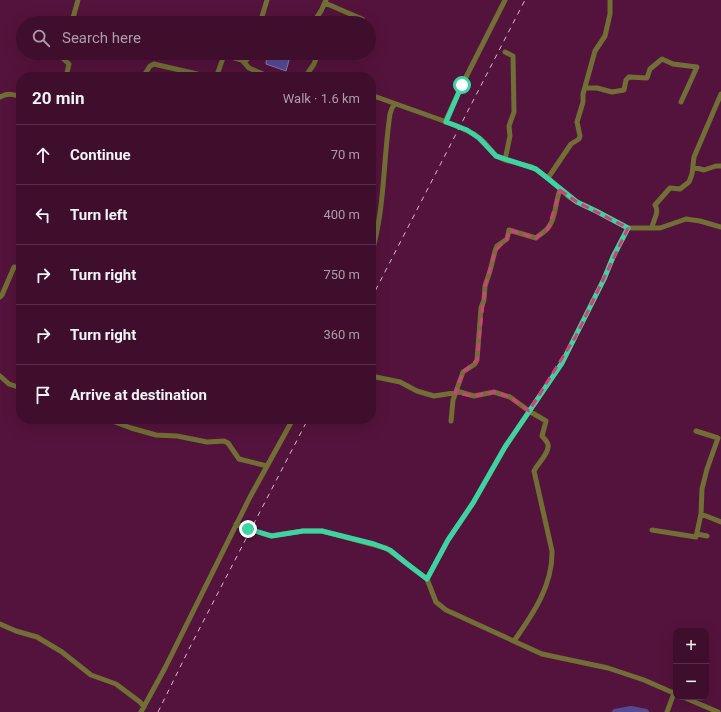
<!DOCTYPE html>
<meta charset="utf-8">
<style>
body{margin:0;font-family:Roboto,sans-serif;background:#4a1c39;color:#f1f3f6}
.controls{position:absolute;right:12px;bottom:12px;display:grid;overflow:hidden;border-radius:8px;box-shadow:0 4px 16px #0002}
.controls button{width:36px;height:36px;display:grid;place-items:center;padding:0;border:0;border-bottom:1px solid #582e49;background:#3f0e2d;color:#f1f3f6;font:20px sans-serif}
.stop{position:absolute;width:12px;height:12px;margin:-9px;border:3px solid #3dd4a3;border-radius:50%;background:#fff}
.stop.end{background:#3dd4a3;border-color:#fff;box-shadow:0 1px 4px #0008}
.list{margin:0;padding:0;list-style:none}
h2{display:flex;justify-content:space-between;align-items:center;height:52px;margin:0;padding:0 16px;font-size:17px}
h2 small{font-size:13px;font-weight:400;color:#ad9caa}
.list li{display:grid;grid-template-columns:26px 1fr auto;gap:12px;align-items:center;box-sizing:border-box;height:60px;padding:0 16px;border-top:1px solid #582e49}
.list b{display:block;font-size:15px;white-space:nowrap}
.list em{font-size:13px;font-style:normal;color:#ad9caa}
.icon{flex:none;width:22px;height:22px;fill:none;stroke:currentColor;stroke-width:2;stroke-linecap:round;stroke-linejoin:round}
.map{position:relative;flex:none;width:721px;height:712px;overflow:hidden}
.search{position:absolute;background:#3f0e2d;box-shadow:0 4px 16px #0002;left:16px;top:16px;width:360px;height:44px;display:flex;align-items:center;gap:10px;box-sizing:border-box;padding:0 14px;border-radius:22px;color:#ad9caa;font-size:15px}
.panel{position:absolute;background:#3f0e2d;box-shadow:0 4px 16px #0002;left:16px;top:72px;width:360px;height:352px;border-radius:16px}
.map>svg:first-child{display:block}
.water{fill:#544b94;stroke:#877bb1}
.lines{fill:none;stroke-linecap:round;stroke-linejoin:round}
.canal{stroke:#544b94;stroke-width:4}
.river{stroke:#544b94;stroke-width:6}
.minor{stroke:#716f35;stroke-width:5}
.rail{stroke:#d7bbca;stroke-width:1;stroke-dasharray:5 5;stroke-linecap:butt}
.route{stroke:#3dd4a3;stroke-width:5}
.marked{fill:none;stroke:#ce427a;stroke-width:3;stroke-dasharray:8 5;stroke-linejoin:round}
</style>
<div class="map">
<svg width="721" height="712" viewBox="0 0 721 712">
<rect width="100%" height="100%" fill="#54133c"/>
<path class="water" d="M267 53H291L286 71 266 64Z"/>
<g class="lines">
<path class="canal" d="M615 712 631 709 646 712"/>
<path class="river" d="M615 712 631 709 646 712"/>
<path class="minor" d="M325 3 362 19
M260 21 270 23
M71 23 73 18 78 0
M260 23 267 0
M313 23 321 11 326 0
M505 52 513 56 514 112 509 126 510 136 505 160
M57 53 69 64 66 77
M245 62 252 53
M143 77 150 66 154 64 210 77
M214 77 217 75 223 58 227 56 242 60 249 68 270 77
M305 77 314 64 318 53
M585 88H597L612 92 624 90 626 80 629 77 647 78 650 69 662 59 673 64 697 67 681 102
M371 95 455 125 474 134 484 142 496 156 505 160 532 167 548 178 569 197 577 202 596 211 628 228H660L686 219 700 221 721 227
M0 97C8 93 13 94 21 97
M445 122 462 85 505 0
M693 167 704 170 716 166H721
M548 178 571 144 579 139 580 136 577 122 583 102V94L595 51 605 36 610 14V0
M652 228C653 219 660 213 655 205L670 188 680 189 689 182 692 174 694 157 721 94
M371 255C385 209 383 161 390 114L392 108 395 104
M0 297 2 295 14 267 21 268
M0 376 9 384 21 388
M371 376 400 382 417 391 434 396 460 392 474 396 494 392 510 397 529 411 546 421 542 436C544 438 547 442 548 444 550 453 537 464 534 471L552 551C553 585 533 614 514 641
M107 419 131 428 156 435 177 436 207 442 224 441 228 443 239 459 267 466
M451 421 453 400 463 372 475 364 477 360 481 308 484 300 485 286 490 271 495 251 497 246 507 239 509 230 536 238C539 235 543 233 546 230 556 221 555 202 560 190
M701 514 721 522
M236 524 270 536 303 531H322L386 548 427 579 436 602 446 610 542 654 608 668 644 680 676 694
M652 530 696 537 701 514 702 489 707 469 718 438 696 431
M697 534 707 536
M427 579 448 540 473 503 505 447 562 363 604 279 613 257 628 228
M0 624 16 631 37 637 62 652 91 675 116 684 140 702 144 707
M683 697 718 712
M141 712 165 668 250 497 293 419
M667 712 674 693"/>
<path class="rail" d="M371 299 525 0
M158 712 190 647 308 419"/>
</g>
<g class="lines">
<path class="route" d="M248 529 272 536 303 531H322L374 544 390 550 406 563 427 579 448 540 473 503 505 447 562 363 604 279 613 257 628 228 596 211 577 202 536 169 496 156 479 138 467 130 446 122 462 85"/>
</g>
<path class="marked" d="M560 190 577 202 628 228 576 336 529 411 510 397 494 392 474 396 455 393 463 372 477 360 485 286 495 251 507 239 509 230 536 238 548 229Z"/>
</svg>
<div class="controls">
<button>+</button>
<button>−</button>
</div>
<div class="stop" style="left:462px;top:85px"></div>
<div class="stop end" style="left:248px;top:529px"></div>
<div class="search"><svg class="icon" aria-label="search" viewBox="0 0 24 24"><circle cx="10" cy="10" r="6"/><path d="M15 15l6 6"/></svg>Search here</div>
<section class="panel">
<h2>20 min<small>Walk · 1.6 km</small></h2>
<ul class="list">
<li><svg class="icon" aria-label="ahead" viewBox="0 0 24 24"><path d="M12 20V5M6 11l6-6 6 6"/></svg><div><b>Continue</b></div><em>70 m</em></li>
<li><svg class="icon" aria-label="left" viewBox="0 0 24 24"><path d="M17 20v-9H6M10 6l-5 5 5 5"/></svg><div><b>Turn left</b></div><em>400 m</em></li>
<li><svg class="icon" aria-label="right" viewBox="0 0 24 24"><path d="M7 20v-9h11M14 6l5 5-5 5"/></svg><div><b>Turn right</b></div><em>750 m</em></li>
<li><svg class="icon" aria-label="right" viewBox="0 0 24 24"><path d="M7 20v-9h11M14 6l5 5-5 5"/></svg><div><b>Turn right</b></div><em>360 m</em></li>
<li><svg class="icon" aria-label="arrive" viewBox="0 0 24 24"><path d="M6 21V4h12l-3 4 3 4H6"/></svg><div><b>Arrive at destination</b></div></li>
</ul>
</section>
</div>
